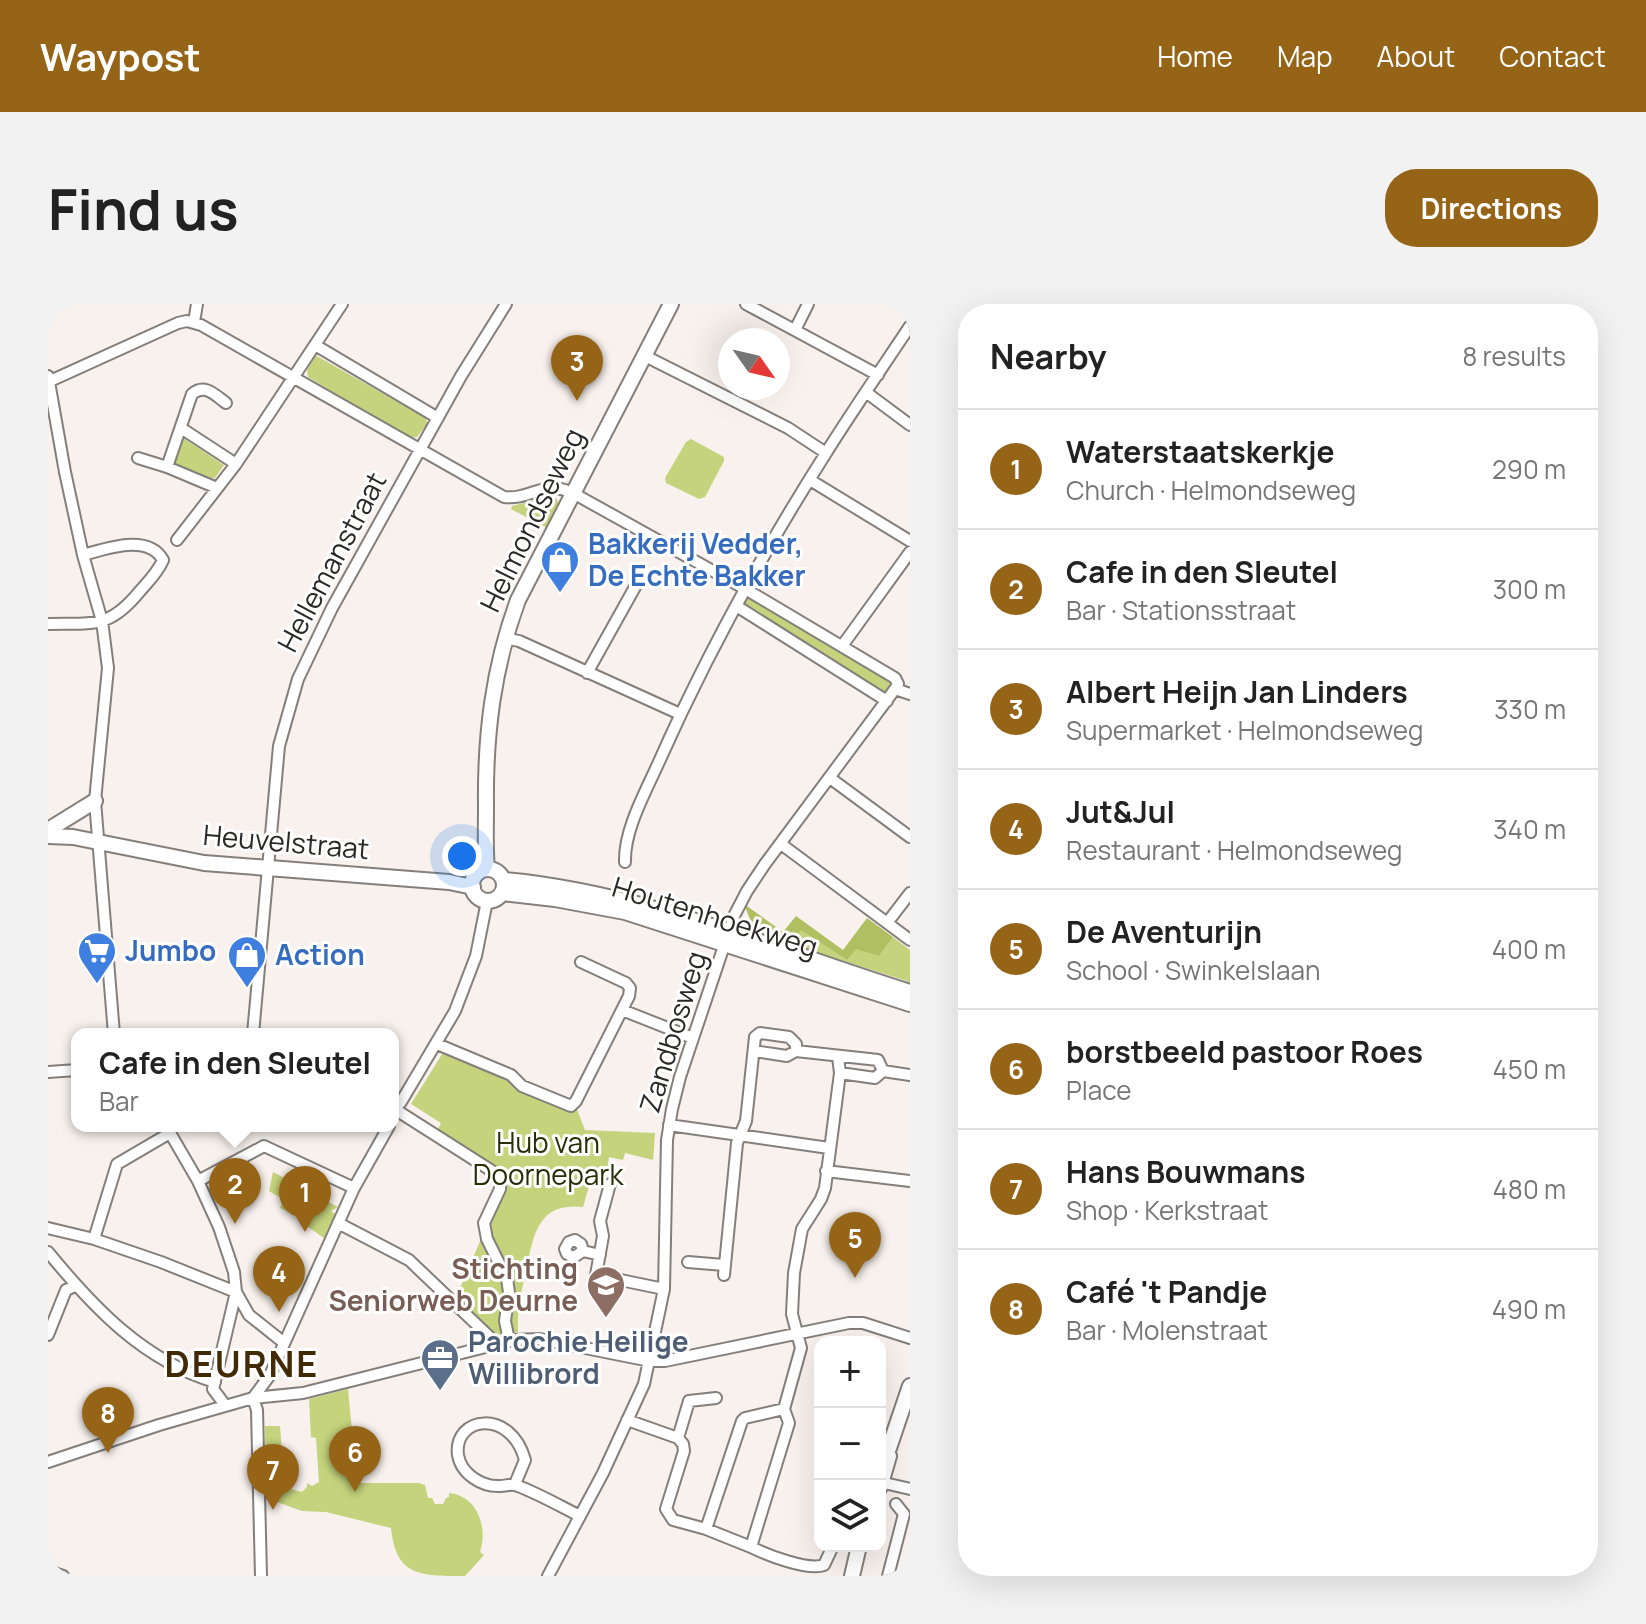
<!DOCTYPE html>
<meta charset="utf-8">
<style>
body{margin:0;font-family:Manrope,sans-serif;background:#f2f2f2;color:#222}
.controls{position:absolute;right:24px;bottom:24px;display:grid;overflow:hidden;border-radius:16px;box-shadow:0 8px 32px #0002}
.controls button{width:72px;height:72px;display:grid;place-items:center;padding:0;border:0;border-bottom:2px solid #e0e0e0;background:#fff;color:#222;font:40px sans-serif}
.compass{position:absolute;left:670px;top:24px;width:72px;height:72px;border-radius:50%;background:#fff;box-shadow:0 8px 32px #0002;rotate:124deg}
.you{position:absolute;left:414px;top:552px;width:28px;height:28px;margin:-20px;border:6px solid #fff;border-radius:50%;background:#1a73e8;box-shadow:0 0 0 12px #1a73e833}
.badge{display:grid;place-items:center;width:52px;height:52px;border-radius:50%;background:#966417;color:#fff;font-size:26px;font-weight:700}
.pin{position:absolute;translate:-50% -66px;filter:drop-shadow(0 2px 4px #0008)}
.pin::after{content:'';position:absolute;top:42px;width:28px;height:24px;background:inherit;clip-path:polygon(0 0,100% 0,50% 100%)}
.popup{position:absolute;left:23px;top:724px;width:328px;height:104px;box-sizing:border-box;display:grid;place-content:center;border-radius:16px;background:#fff;filter:drop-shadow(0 2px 6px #0005);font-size:26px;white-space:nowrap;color:#767676}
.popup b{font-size:30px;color:#222}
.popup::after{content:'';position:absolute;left:50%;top:100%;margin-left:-16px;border:16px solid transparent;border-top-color:#fff}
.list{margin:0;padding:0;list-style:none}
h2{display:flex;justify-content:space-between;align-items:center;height:104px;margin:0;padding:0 32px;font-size:34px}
h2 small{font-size:26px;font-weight:400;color:#767676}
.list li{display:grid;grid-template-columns:52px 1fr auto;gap:24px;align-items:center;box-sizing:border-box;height:120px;padding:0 32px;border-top:2px solid #e0e0e0}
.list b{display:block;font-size:30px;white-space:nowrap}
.list p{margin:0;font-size:26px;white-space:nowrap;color:#767676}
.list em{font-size:26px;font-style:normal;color:#767676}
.icon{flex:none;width:44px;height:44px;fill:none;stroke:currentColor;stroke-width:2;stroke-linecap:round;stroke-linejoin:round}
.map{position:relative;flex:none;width:862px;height:1272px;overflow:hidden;border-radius:32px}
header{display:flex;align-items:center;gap:48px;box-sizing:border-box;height:112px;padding:0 40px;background:#966417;color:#fff}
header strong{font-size:38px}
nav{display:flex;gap:44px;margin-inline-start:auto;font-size:28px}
.intro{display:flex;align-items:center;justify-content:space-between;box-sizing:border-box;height:192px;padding:0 48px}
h1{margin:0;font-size:56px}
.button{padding:20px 36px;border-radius:32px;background:#966417;color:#fff;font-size:28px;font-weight:700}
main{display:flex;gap:48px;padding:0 48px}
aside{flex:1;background:#fff;border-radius:32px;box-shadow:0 8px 32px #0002}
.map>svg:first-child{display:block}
.green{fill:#c4d37c}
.forest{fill:#afbf61}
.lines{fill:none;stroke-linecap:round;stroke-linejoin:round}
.street-casing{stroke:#847f7b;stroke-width:14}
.secondary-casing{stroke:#847f7b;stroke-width:18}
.street{stroke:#fff;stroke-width:10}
.secondary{stroke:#fff;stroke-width:14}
.labels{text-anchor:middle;stroke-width:6;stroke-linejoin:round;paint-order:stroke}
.street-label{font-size:28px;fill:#2a2827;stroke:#fff}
.shop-label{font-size:28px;font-weight:bold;fill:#366cbe;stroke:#fff;text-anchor:start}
.park-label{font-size:28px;fill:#282e05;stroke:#fff}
.education-label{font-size:28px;font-weight:bold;fill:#785e54;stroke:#fff;text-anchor:end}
.service-label{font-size:28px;font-weight:bold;fill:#4e5e75;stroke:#fff;text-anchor:start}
.district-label{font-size:36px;font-weight:bold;letter-spacing:2px;fill:#422a06;stroke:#fff}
</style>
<header>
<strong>Waypost</strong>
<nav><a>Home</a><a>Map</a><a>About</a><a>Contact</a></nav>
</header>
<div class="intro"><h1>Find us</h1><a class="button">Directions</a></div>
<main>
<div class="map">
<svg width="862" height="1272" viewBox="0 0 862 1272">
<rect width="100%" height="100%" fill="#f8f1ed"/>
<path class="green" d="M267 51 378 114 379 120 369 133 360 134 260 73 259 66Z
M134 133 176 161 167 174 162 175 124 161Z
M643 135 676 153V157L657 193 651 195 618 179 617 174 638 138Z
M503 192 509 195 511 202 499 224 463 205 464 202Z
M700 291 843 379 835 391 692 303Z
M752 625 799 656 808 644 831 652 845 633 862 646V678L742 640Z
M396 747 462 773 470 786 517 806H523L528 803 537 826 607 829 605 856 577 849 575 856 561 853 558 874 544 872 535 903C487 897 485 936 477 971 473 990 469 1007 470 1028L442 1033 407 996 433 935H440L437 919 456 886 458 877 449 865 389 827 393 819 363 800Z
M225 868 290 903 283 907 287 910 276 934 256 920 258 916 232 904 236 896 221 887Z
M300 1085 309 1179H371L377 1181 380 1194H384L387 1200H395L398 1194 401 1193V1189C430 1192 440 1224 432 1248L436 1251 417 1272C371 1272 348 1272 343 1224L278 1208 254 1207 218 1194 217 1122H232L234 1147 233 1150H227L234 1183 243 1180V1185L254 1188 259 1183V1179L264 1182 271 1178 268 1134 263 1133 261 1095Z"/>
<path class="forest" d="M696 600 735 628 748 612 795 646 819 614 845 633 831 652 808 645 799 656 753 626 742 640 707 628Z"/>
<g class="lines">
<defs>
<path id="street" d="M698 0 830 71
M146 18 149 0
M747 26 760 0
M267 41 390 114
M597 52 740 124 778 149
M0 72 17 168 35 251 54 317 60 364 47 497 66 730
M0 78 130 19 139 17 153 21 456 193C484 196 495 175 525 189L699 286 847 374 850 380 847 385
M819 89 862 121
M133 124 188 160
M90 154 119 163 169 184
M119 163 144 90C157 79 167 91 178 99
M762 176 862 237
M129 236 188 160 294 0
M690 303 839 397
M0 320C46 319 61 325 92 287 100 278 110 268 115 256 100 229 58 245 35 251
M456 334 471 337 632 410
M794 342 862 248
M539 369 587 283
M847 385 862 390
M782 474 862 533
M733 540 862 636
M577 558C576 526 597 489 610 460 656 356 717 245 778 149 805 106 834 64 862 22
M839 619 862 589
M574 706 645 734
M205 730 231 442 250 375 284 304 413 72 458 0
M389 740 463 771 474 782 523 802 528 797 581 692 582 684 578 679 533 658
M706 747 739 752 748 747 830 756 835 767 827 774 792 769
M835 767 862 771
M0 768 29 766
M345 804 444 867 452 876V885L436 919 439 935 459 975 461 988 457 1017 461 1036
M345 807 353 798 407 707 428 652 439 597
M621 821 781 844
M118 822 150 877 171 923 186 968 188 988 165 1085 177 1101
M778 867 862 877
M150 877 216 842 306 884
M562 880 552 917 555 932 548 971 616 985
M290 919 361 956 448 1039
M0 924 46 935 113 958 188 988
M46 935 69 860 122 829
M535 947 526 953 519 950 517 945 521 938 527 936 533 940 535 947 552 951
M0 948C46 1004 96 1057 167 1078
M640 958 676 961
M676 971 689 839 698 817 707 733 712 729 741 733 748 740V747
M188 988 201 1011 235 1038
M0 1031 18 986 27 982
M205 1094 222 1071 306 884 341 822
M205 1094 209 1106 213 1272
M579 1116 630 1134 635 1140 636 1147 618 1205 625 1216 658 1225 694 1117 697 1114 736 1105
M630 1134 641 1097 668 1094
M0 1158 111 1121 205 1094 255 1089 465 1036 492 1035 602 1057H617L801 1019H815L862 1034
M832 1178 862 1185
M467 1180 477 1156C463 1104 405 1112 410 1151 413 1170 434 1183 452 1182 459 1182 463 1179 470 1182 491 1190 512 1202 532 1212
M658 1225 703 1243 741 1119 736 1105 753 1044 744 1010 746 969 754 925 773 895 777 884 792 769 790 753
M703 1243C719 1251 760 1267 776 1261L785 1242
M0 1267 15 1272
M500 1272 555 1169 596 1080 616 985 619 836 624 805 632 773 686 612 699 587 717 560 847 385
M840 1272 856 1210 848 1200"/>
<path id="secondary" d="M0 526 47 497
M0 532 25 533 156 559 401 578 425 583
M439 565C437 545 438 524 438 503 437 431 445 364 470 296L623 0
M424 581a16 16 0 1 1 32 0a16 16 0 1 1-32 0Z
M456 576C594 588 730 647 862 688
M454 589 507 595 577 608 862 700
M832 1161 841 1144 862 1082
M832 1183 841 1152
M804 1272 811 1242"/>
</defs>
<use href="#street" class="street-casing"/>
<use href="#secondary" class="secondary-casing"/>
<use href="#street" class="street"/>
<use href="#secondary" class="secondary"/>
</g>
<defs>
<symbol id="shop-pin" viewBox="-11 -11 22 30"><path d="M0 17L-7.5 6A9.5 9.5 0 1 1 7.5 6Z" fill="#3f7fe0" stroke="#fff"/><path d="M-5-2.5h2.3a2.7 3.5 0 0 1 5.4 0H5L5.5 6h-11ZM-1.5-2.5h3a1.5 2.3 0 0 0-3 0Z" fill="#fff"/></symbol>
<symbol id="supermarket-pin" viewBox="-11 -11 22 30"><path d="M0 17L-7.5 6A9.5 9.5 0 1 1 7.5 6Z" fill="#3f7fe0" stroke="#fff"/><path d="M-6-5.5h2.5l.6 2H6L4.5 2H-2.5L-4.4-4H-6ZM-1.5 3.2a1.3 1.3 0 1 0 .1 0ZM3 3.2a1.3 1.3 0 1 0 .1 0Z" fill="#fff"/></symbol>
<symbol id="school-pin" viewBox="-11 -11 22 30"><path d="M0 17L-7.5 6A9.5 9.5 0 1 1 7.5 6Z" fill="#8d6e63" stroke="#fff"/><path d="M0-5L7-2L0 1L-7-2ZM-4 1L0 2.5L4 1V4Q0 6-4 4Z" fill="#fff"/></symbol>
<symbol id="office-pin" viewBox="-11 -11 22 30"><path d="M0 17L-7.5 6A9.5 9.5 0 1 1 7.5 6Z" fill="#5c6f8a" stroke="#fff"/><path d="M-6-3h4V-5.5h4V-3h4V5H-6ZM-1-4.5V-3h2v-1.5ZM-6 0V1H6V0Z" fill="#fff"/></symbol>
</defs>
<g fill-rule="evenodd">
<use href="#shop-pin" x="490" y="234" width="44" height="60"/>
<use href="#supermarket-pin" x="27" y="625" width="44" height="60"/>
<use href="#shop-pin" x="177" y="629" width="44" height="60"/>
<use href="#school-pin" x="536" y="959" width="44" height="60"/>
<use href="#office-pin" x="370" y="1032" width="44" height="60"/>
</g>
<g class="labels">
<g class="street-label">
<text transform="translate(484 216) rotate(-64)" y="10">Helmondseweg</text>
<text transform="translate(284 258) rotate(-62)" y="10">Hellemanstraat</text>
<text transform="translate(238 538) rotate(5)" y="10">Heuvelstraat</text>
<text transform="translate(667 613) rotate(17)" y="10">Houtenhoekweg</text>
<text transform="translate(625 728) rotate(-73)" y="10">Zandbosweg</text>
</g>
<g class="shop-label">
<text x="540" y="250">Bakkerij Vedder,<tspan x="540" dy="32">De Echte Bakker</tspan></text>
<text x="77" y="657">Jumbo</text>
<text x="227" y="661">Action</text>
</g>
<g class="park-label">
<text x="500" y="849">Hub van<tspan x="500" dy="32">Doornepark</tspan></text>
</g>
<g class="education-label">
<text x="530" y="975">Stichting<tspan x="530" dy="32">Seniorweb Deurne</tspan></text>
</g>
<g class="service-label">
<text x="420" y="1048">Parochie Heilige<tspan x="420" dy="32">Willibrord</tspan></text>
</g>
<g class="district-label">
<text x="194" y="1073">DEURNE</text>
</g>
</g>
</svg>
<div class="controls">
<button>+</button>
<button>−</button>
<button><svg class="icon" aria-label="layers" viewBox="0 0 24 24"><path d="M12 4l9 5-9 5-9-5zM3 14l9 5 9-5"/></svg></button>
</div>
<svg class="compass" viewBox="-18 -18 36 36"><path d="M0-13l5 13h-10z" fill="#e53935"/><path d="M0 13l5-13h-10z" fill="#767676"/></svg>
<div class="you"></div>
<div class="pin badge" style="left:257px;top:928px">1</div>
<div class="pin badge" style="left:187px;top:920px">2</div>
<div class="popup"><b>Cafe in den Sleutel</b>Bar</div>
<div class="pin badge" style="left:529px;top:97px">3</div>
<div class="pin badge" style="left:231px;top:1008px">4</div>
<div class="pin badge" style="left:807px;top:974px">5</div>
<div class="pin badge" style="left:307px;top:1188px">6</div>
<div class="pin badge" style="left:225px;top:1206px">7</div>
<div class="pin badge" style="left:60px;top:1149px">8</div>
</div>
<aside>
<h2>Nearby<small>8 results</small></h2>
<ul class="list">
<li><span class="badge">1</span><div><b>Waterstaatskerkje</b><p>Church · Helmondseweg</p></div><em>290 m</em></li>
<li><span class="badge">2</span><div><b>Cafe in den Sleutel</b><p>Bar · Stationsstraat</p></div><em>300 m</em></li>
<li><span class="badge">3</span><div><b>Albert Heijn Jan Linders</b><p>Supermarket · Helmondseweg</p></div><em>330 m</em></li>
<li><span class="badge">4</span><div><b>Jut&amp;Jul</b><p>Restaurant · Helmondseweg</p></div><em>340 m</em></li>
<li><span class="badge">5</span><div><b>De Aventurijn</b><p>School · Swinkelslaan</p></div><em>400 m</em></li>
<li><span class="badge">6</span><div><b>borstbeeld pastoor Roes</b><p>Place</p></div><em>450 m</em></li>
<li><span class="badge">7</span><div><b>Hans Bouwmans</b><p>Shop · Kerkstraat</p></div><em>480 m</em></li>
<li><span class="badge">8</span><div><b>Café 't Pandje</b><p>Bar · Molenstraat</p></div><em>490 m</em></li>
</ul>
</aside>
</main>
